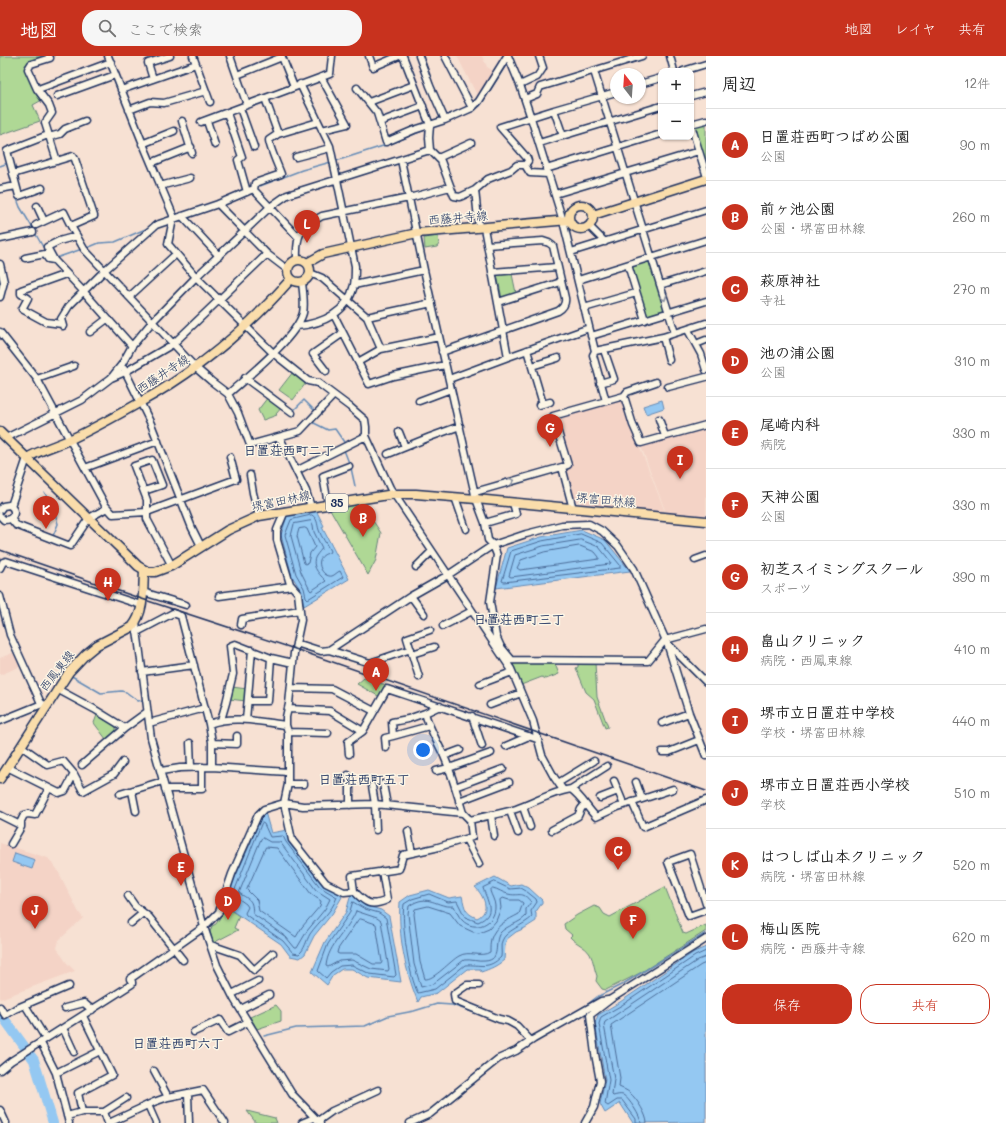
<!DOCTYPE html>
<html lang="ja">
<meta charset="utf-8">
<style>
body{margin:0;font-family:Mali,"Klee One",sans-serif;background:#f6f6f6;color:#222}
.controls{position:absolute;right:12px;top:12px;display:grid;overflow:hidden;border-radius:8px;box-shadow:0 1px 3px #0004}
.controls button{width:36px;height:36px;display:grid;place-items:center;padding:0;border:0;border-bottom:1px solid #e0e0e0;background:#fff;color:#222;font:20px sans-serif}
.compass{position:absolute;left:610px;top:12px;width:36px;height:36px;border-radius:50%;background:#fff;box-shadow:0 1px 3px #0004;rotate:343deg}
.you{position:absolute;left:423px;top:694px;width:14px;height:14px;margin:-10px;border:3px solid #fff;border-radius:50%;background:#1a73e8;box-shadow:0 0 0 6px #1a73e833}
.badge{display:grid;place-items:center;width:26px;height:26px;border-radius:50%;background:#c8321e;color:#fff;font-size:13px;font-weight:700}
.pin{position:absolute;translate:-50% -33px;filter:drop-shadow(0 1px 2px #0008)}
.pin::after{content:'';position:absolute;top:21px;width:14px;height:12px;background:inherit;clip-path:polygon(0 0,100% 0,50% 100%)}
.list{margin:0;padding:0;list-style:none}
h2{display:flex;justify-content:space-between;align-items:center;height:52px;margin:0;padding:0 16px;font-size:17px}
h2 small{font-size:13px;font-weight:400;color:#767676}
.list li{display:grid;grid-template-columns:26px 1fr auto;gap:12px;align-items:center;box-sizing:border-box;height:72px;padding:0 16px;border-top:1px solid #e0e0e0}
.list b{display:block;font-size:15px;white-space:nowrap}
.list p{margin:0;font-size:13px;white-space:nowrap;color:#767676}
.list em{font-size:13px;font-style:normal;color:#767676}
.actions{display:flex;gap:8px;padding:12px 16px}
.actions a{flex:1;padding:9px 0;border:1px solid #c8321e;border-radius:16px;text-align:center;font-size:14px;color:#c8321e}
.actions .main{background:#c8321e;color:#fff}
.icon{flex:none;width:22px;height:22px;fill:none;stroke:currentColor;stroke-width:2;stroke-linecap:round;stroke-linejoin:round}
.map{position:relative;flex:none;width:706px;height:1067px;overflow:hidden}
header{display:flex;align-items:center;gap:24px;box-sizing:border-box;height:56px;padding:0 20px;background:#c8321e;color:#fff}
header strong{font-size:19px}
nav{display:flex;gap:22px;margin-inline-start:auto;font-size:14px}
.search{width:280px;height:36px;background:#f6f6f6;display:flex;align-items:center;gap:10px;box-sizing:border-box;padding:0 14px;border-radius:16px;color:#767676;font-size:15px}
main{display:flex}
aside{flex:1;background:#fff}
.map>svg:first-child{display:block}
.built{fill:#f4d3c6}
.green{fill:#afd895;stroke:#65847a}
.water{fill:#94c8f2;stroke:#648bb7}
.lines{fill:none;stroke-linecap:round;stroke-linejoin:round}
.shore{stroke:#4b6c99;stroke-width:1}
.stream{stroke:#648bb7;stroke-width:1.5}
.river{stroke:#94c8f2;stroke-width:10}
.minor-casing{stroke:#1b2f5e;stroke-width:9}
.major-casing{stroke:#1b2f5e;stroke-width:11}
.minor{stroke:#fcf5e5;stroke-width:6}
.major{stroke:#faddab;stroke-width:8}
.rail{stroke:#1b2f5e;stroke-width:1.5}
.oneway{stroke:#8c92a2}
.labels{text-anchor:middle;stroke-width:3;stroke-linejoin:round;paint-order:stroke}
.shield{fill:#fcf5e5;stroke:#5e6a86;stroke-width:1}
.shield-label{font-size:11px;font-weight:bold;fill:#1b2f5e}
.street-label{font-size:12px;fill:#1b2f5e;stroke:#fcf5e5}
.neighbourhood-label{font-size:13px;font-weight:bold;fill:#1b2f5e;stroke:#fcf5e5}
</style>
<header>
<strong>地図</strong>
<div class="search"><svg class="icon" aria-label="search" viewBox="0 0 24 24"><circle cx="10" cy="10" r="6"/><path d="M15 15l6 6"/></svg>ここで検索</div>
<nav><a>地図</a><a>レイヤ</a><a>共有</a></nav>
</header>
<main>
<div class="map">
<svg width="706" height="1067" viewBox="0 0 706 1067">
<rect width="100%" height="100%" fill="#f7e1d3"/>
<filter id="ink" filterUnits="userSpaceOnUse"><feTurbulence type="fractalNoise" baseFrequency=".025" numOctaves="2"/><feDisplacementMap in="SourceGraphic" scale="8" xChannelSelector="R" yChannelSelector="G"/><feConvolveMatrix kernelMatrix="1 2 1 2 8 2 1 2 1" color-interpolation-filters="sRGB"/></filter>
<g filter="url(#ink)">
<path class="built" d="M457 0H482L487 11 495 16 478 41Z
M622 343 623 344 630 369 647 409 665 456 581 448 580 445 573 444 564 413 572 409 559 363Z
M706 371V460L666 457 641 390Z
M15 596 21 610 0 619V602Z
M0 787 48 802 57 813 78 855 83 862 59 884 57 892 66 906 75 915 0 943Z"/>
<path class="green" d="M0 0H45L25 9 31 26 42 44 33 49 40 65 0 79Z
M706 66V108L695 72 696 69Z
M438 180 439 188 437 191 425 193 424 182Z
M648 206 650 207 665 253 664 255 648 260 646 259 632 212 633 210Z
M512 218 516 237 502 242 497 219Z
M293 316 306 327 293 344 279 334Z
M268 341 282 351 276 358 277 359 263 364 258 354Z
M362 448 381 477 376 504 368 519 330 453Z
M546 606 555 608 559 618 546 623 542 621 521 629 512 607Z
M595 607 597 641 608 671 605 672 594 643 586 636 576 612 578 611V608Z
M364 622 386 629 380 641 357 628Z
M232 631 247 633 246 645 229 643Z
M97 659 116 671V675L106 683 94 667Z
M665 831 683 877 686 878 706 869V875L640 917 606 934 602 933 596 925 597 920C594 913 594 905 590 898 585 890 575 887 570 881L572 879 565 873 564 868 577 859 594 850 600 852 604 858 610 861Z
M223 849 239 860 234 872 238 874 213 887 210 876 212 870 216 868 223 857 221 856Z
M276 949 281 955V965L257 973 250 961Z
M247 1055 275 1062 277 1067H256Z"/>
<path class="water" d="M662 344 664 352 646 358 643 350Z
M316 454 324 470 322 471 349 523 304 550 300 533 292 520 281 479 287 460Z
M582 474 605 484 630 515 496 532 507 492 541 481Z
M265 756 271 777 287 774 289 784 323 828 339 837 342 841 332 858 314 880 305 898 300 902 290 900 281 888 225 850 230 833 251 786 259 759Z
M15 797 35 804 32 813 12 806Z
M495 821 511 830 521 828 529 832 542 844V847L535 857H536V865L525 872 516 876 507 883 505 888 504 904C497 910 490 913 481 916L480 913H467L437 937 421 941 418 946C405 915 398 879 400 846L410 839 429 834 449 842 462 840C465 853 465 857 477 862 492 855 483 839 475 831Z
M351 838 366 850 381 854 389 860 401 926 368 922 352 913H342L333 919 327 929 312 916 325 886 346 856Z
M706 891V1066L633 1067 620 1047 605 1057 600 1048 605 1024 595 967 598 959 620 946 694 896Z"/>
<g class="lines">
<path class="shore" d="M312 459C318 463 317 468 319 474 321 481 327 488 330 495L329 497C312 500 321 522 332 520 335 519 337 516 340 515L343 521 308 543 306 541 304 532 296 518 285 479 291 464Z
M311 465 313 469 314 476 322 492C321 494 318 497 316 500 310 510 320 519 326 525L311 535 310 534 301 516 291 480 294 468Z
M305 472 307 473 315 491 310 497 308 507 306 508 304 507 297 480 299 473Z
M581 478 602 487 620 509V512L504 526 502 525 511 495 542 485Z
M581 484 599 491 611 506 610 508 511 521 509 520 515 499 543 490Z
M580 490 595 496 599 501V503L520 514 517 512 521 504 544 496Z
M262 767 264 768 270 781 283 780 286 786 320 831 337 841C332 856 319 865 310 878 306 885 305 893 299 898L293 897 283 885 246 859 245 857 248 851 246 848 239 843 234 844 232 842Z
M263 782 270 786H280L316 834 330 843 325 853 307 875 297 892H295L286 881 253 858C252 843 251 845 239 837L261 783Z
M266 791 277 792 311 838 321 845 320 850 302 871 296 881 259 855 257 844 247 834Z
M495 826 510 833 521 832 526 835 536 843 537 846 531 855 532 861C523 870 506 874 502 885 500 890 502 896 501 901 488 914 481 908 465 909L435 933 418 937C409 921 401 866 404 848L412 843 429 838 448 846 457 845 465 861 478 866C497 858 487 845 483 832Z
M493 832C498 833 503 837 508 838 519 841 522 834 531 846L526 853V860C519 868 507 869 500 877 493 887 502 904 485 905 478 906 471 903 464 904L433 928 421 931 414 908 408 858 409 850C429 836 436 852 454 850 456 854 458 860 462 864 474 877 496 868 495 850 495 845 491 839 490 835Z
M503 842 509 844H519L523 847 519 858C508 864 495 869 491 883 490 887 490 892 490 896 481 902 469 894 459 900 450 905 434 924 425 923L420 906 414 858 415 853 428 850 450 857 460 870 473 876 479 877 489 873 496 865 501 852 500 844Z
M353 846 365 853 379 857 386 862 396 919 394 921 370 918 352 909 340 910 331 916 326 922 318 915 328 888 349 858Z
M356 855 377 862 381 865 389 913 388 915 371 913 352 904 339 905 328 911 326 910C328 888 348 875 356 855Z
M361 863 376 868 382 906 381 908H373L356 898H339L337 897 338 893 358 864Z
M636 1067V1063L622 1044H617L608 1050 605 1048 609 1024 599 968 601 961 622 949 695 900 706 895
M641 1067C641 1061 629 1042 623 1039 620 1038 617 1039 613 1040L612 1039 614 1023 604 969 605 966 698 904 706 901
M647 1067C647 1059 637 1043 630 1037 627 1034 623 1033 619 1031L620 1022 611 969 701 909 706 907"/>
<path class="stream" d="M464 59 473 55 480 50 508 6
M434 71 438 69
M390 88 427 73
M336 105 386 89
M0 110 8 107
M260 130 302 114 331 106
M16 140 20 151 34 174
M35 177 43 191
M87 192 99 187 115 186 148 172
M56 202 82 193
M293 355 304 344 315 355
M312 366 328 374 335 373 346 389
M344 394 351 412 355 430
M45 437 55 457 58 468 53 480
M70 619 101 637 121 635 126 636 138 645 143 644
M552 969 584 951 597 941 623 928 706 877
M264 980 296 972 365 970 388 960 414 955 437 948 452 949 481 959"/>
<path class="river" d="M0 957 24 990
M31 1000 34 1004 53 1067"/>
<defs>
<path id="minor" d="M49 0 50 2 31 8 28 13 37 33 49 49 52 57 45 67 57 105
M108 0 141 83 173 159V163L168 188 196 221 273 297 308 325 318 327 350 351 365 364 366 371V380L390 432 511 613 533 665 542 699 554 721 563 734
M193 0 210 46
M230 0 247 49
M369 0 373 11 399 0
M403 0 430 69 429 82 430 94 441 105 454 140 460 141 475 134
M419 0 430 30 445 64
M445 0 472 52
M508 0 520 29 531 62 563 165 595 295 593 299 606 345
M670 0 674 15
M594 15 675 277
M683 15 706 8
M237 19 282 1 294 31
M321 21 347 68 322 74
M153 23 148 7 170 0
M640 28 661 22
M520 29 537 21 543 12 539 0
M41 32 111 6
M357 32 377 57 386 86 414 74 445 64 472 52 479 45 507 0
M121 34 196 8
M57 40 115 19
M691 40 706 36
M265 42 278 78 269 84C269 90 278 110 281 118L255 127 254 134 298 181
M525 43 537 38 540 31 642 0
M369 46 414 29
M240 52 254 91
M129 54 150 46 164 47 206 35
M227 57 242 101 238 104 247 136
M182 65 192 97
M207 65 215 89
M201 66 330 18 332 0
M380 66 423 50
M691 68 706 64
M691 69 706 118
M278 78 318 66
M563 80 554 54 616 36
M49 81 60 78 65 73 85 65
M539 87 661 50
M142 88 174 75
M296 101 330 92
M438 102 471 87
M401 104 424 214 476 443 485 467 488 484 493 489 497 499 490 546 496 580 501 591 511 603
M151 107 191 91
M525 109 528 105 527 102 500 71 554 54
M546 113 661 78
M13 118 73 100 75 103 94 160 71 170 84 193 196 312 211 325 228 338 238 357 250 389 300 375 334 339
M160 130 190 122
M42 132 19 140 7 95 48 79
M0 133 16 130
M555 138 699 95
M218 148 251 134
M37 150 44 165
M182 160 219 200
M36 169 64 156 71 170
M589 170 605 186
M479 172 475 134 488 123 511 114 517 109H525L530 117 548 118
M484 172 508 301
M77 180 59 185 47 191 54 204 84 236 132 290
M0 183 33 176
M571 196 706 154
M25 202 45 198 48 203 54 204
M297 204C296 179 299 172 322 160L409 142 450 131
M0 208 4 226 0 241
M628 209 645 264
M492 216 557 211
M310 217 322 222 367 261 381 293
M578 224 706 184
M354 229 424 214
M660 229 706 215
M129 241 176 198
M498 246 561 226
M584 252 636 237
M334 259 358 306 381 293 439 281
M367 261 432 247
M62 268 46 266 22 253 28 242 21 238V234L66 218
M63 270 61 263 69 250 105 214 156 169 218 148 267 198 288 214
M297 270C323 268 348 256 354 229 355 223 355 216 355 210L330 90 300 28
M688 274 701 298 706 314
M0 276 37 323 105 449 113 458 147 456 236 423 230 401
M90 276 107 263
M591 280 706 245
M663 281 669 304
M696 288 706 284
M527 294 543 348
M595 295 663 281 706 267
M442 296 558 255C563 252 566 248 565 242L553 190 549 187 543 185 487 189
M358 306 369 328 393 320 445 309
M532 310 558 302
M124 313 151 368 192 472 201 490
M326 315 313 298 343 277
M111 322 125 316 173 288 267 198
M245 322 292 357
M37 323 74 310
M449 323 508 301 589 272
M600 327 614 323 604 294
M668 331 706 321
M228 338C248 320 296 282 303 257 305 248 303 236 302 227
M624 340 627 336 656 326
M419 345 451 333
M539 349 550 346
M659 363 665 380
M399 376 405 391
M6 382 82 344 111 322 122 308 132 290 152 266 196 221 270 151 287 139 430 94
M280 382 306 435 311 451
M388 398 430 381 460 370
M85 412 158 385
M296 415 366 380
M250 419 253 437 259 460
M144 435 162 429 152 404 134 410 147 444V463L172 510
M475 436 562 411
M455 441 466 473
M328 448 323 420 349 410
M11 450 27 402
M573 453 562 411 568 409 553 360 624 340 633 369 641 387 706 369
M0 454 3 450 9 449C18 454 14 464 4 464L0 460
M11 463 16 469 70 490 89 462 107 452
M485 467 516 458 513 447
M695 504 706 500
M416 511 432 495
M0 512 3 506 6 505 141 549
M143 536 186 549
M0 540 10 579 40 645 42 648 47 649
M219 540 292 530
M411 540 424 558
M136 566 151 682 204 871 217 909 234 943 292 1038 320 1067
M241 569 242 563 300 554
M443 570 472 555
M137 576 173 557 181 560 209 668 212 686V711L180 712 161 715
M296 587 321 595 329 594 411 540 448 519 493 489 526 478 562 469 589 468 602 475 618 490 634 513 667 587 689 657 706 700
M668 588 706 626
M329 594 370 607 411 593
M412 598 434 591
M509 604 648 605 665 584 706 573
M142 616 194 609
M419 621 407 582 430 574
M480 628 512 616
M291 632 332 633 374 655
M57 633 94 653 125 672
M248 645H268L271 602
M490 649 521 637
M440 650 425 657C429 672 437 685 444 700 452 718 457 738 463 757
M289 653 330 655 363 675
M425 657 408 663 392 666 393 680 429 670
M472 660 482 690
M221 664 226 647 233 618 230 590 235 588 271 602 293 607
M246 664 252 594
M0 665 42 648
M149 667 205 652
M662 667 689 657
M209 668C233 659 261 666 286 669
M288 676 328 677
M190 687 191 711
M212 687 237 688V680
M21 690 48 709 63 705 74 718 83 735 114 718 123 706
M506 690 529 680
M386 692 385 682 393 680
M662 696H669L699 684
M349 698 348 686 363 675 387 633 537 683
M444 700 460 694
M82 709 125 672 147 656
M7 711 59 737 65 735 74 718
M212 711 288 716
M436 715 449 712 491 697
M348 719 350 727V749
M614 725 624 749
M636 726 642 743
M558 727 594 705
M288 728H304
M383 728 387 749
M372 730 375 748 376 774
M455 731 503 713
M165 733H202V711
M571 733 607 710
M132 735 136 755
M120 738 163 725
M600 742 618 735
M459 745 509 726
M632 746 643 771 706 744
M523 751 530 771
M510 755 518 777
M0 759 20 769
M491 759 494 780
M470 764 472 781 435 792 403 799 399 813 352 820 354 835 344 836 326 827 292 784 284 747 303 750 375 748 463 757 470 764C485 760 501 758 516 753 534 747 551 736 571 733 582 741 587 752 596 761L618 751 673 733
M552 774 578 760 581 753 585 748
M408 775 412 797
M466 783 479 808
M11 788 21 771V765L24 759 28 758 35 759 49 732
M354 835C366 848 371 851 387 844L382 815
M128 840 135 850 149 861 183 904
M706 848 690 798 668 806 689 860 706 854
M131 867 143 857
M211 889 240 899 254 914 273 897
M479 929H467L454 938 455 945 499 963 508 965 517 970 531 985
M232 938 258 925
M25 949 46 983
M0 951 5 959 15 953 69 930
M65 952 84 947 92 954
M241 953 269 939
M63 972 74 996
M194 976 220 964 228 976 248 966
M41 987 56 1017 69 1067
M0 1014 11 1005 132 928V926L130 923 204 871 219 856 232 818 258 759 264 753 284 747 288 728V676L286 669V661L289 648 294 597 301 564 298 537 290 528 277 484V474L285 455
M154 1015 168 1041
M56 1017 100 995
M188 1038 189 1067
M148 1049 156 1067
M0 1054 6 1067
M82 1056H104L108 1067
M104 1056 126 1042
M67 1060 82 1056 78 1037 112 1019 83 960
M318 1065 332 1055 378 1034
M109 1067 154 1046 168 1041 203 1034 225 1067
M302 1067 314 1062
M410 1067 430 1058 498 1003 516 995 534 983 601 945 608 944
M585 1067 594 1051 600 1025 595 998 590 959 611 943 706 883"/>
<path id="major" d="M569 161a12 12 0 1 1 24 0a12 12 0 1 1-24 0Z
M593 159 706 123
M288 215a11 11 0 1 1 22 0a11 11 0 1 1-22 0Z
M307 207 323 198 417 177 569 164
M0 376 131 503 138 510 148 516H155L171 510 228 474 259 460 394 438H416L476 443 706 465
M27 402C40 394 55 390 69 384 93 373 116 360 139 347 196 316 248 272 291 223
M0 723 69 616 86 598 97 589 132 571C145 556 143 532 144 514"/>
</defs>
<use href="#minor" class="minor-casing"/>
<use href="#major" class="major-casing"/>
<use href="#minor" class="minor"/>
<use href="#major" class="major"/>
<path class="rail" d="M0 494 142 543 295 593 706 735"/>
</g>
<defs><path id="oneway-chevron" d="M-2-3.5L2.5 0L-2 3.5" fill="none" stroke-width="1.6" stroke-linecap="round" stroke-linejoin="round"/></defs>
<g class="oneway">
<use href="#oneway-chevron" transform="translate(664 242) rotate(72)"/>
<use href="#oneway-chevron" transform="translate(512 425) rotate(-16)"/>
</g>
</g>
<g class="labels">
<rect class="shield" x="326" y="438" width="22" height="18" rx="3"/>
<g class="shield-label">
<text x="337" y="451">35</text>
</g>
<g class="street-label">
<text transform="translate(458 162) rotate(-5)" y="4">西藤井寺線</text>
<text transform="translate(163 318) rotate(-33)" y="4">西藤井寺線</text>
<text transform="translate(606 444) rotate(5)" y="4">堺富田林線</text>
<text transform="translate(281 445) rotate(-12)" y="4">堺富田林線</text>
<text transform="translate(57 615) rotate(-52)" y="4">西鳳東線</text>
</g>
<g class="neighbourhood-label">
<text x="289" y="399">日置荘西町二丁</text>
<text x="519" y="568">日置荘西町三丁</text>
<text x="364" y="728">日置荘西町五丁</text>
<text x="178" y="992">日置荘西町六丁</text>
</g>
</g>
</svg>
<div class="controls">
<button>+</button>
<button>−</button>
</div>
<svg class="compass" viewBox="-18 -18 36 36"><path d="M0-13l5 13h-10z" fill="#e53935"/><path d="M0 13l5-13h-10z" fill="#767676"/></svg>
<div class="you"></div>
<div class="pin badge" style="left:376px;top:635px">A</div>
<div class="pin badge" style="left:363px;top:481px">B</div>
<div class="pin badge" style="left:618px;top:814px">C</div>
<div class="pin badge" style="left:228px;top:864px">D</div>
<div class="pin badge" style="left:181px;top:830px">E</div>
<div class="pin badge" style="left:633px;top:883px">F</div>
<div class="pin badge" style="left:550px;top:391px">G</div>
<div class="pin badge" style="left:108px;top:545px">H</div>
<div class="pin badge" style="left:680px;top:423px">I</div>
<div class="pin badge" style="left:35px;top:873px">J</div>
<div class="pin badge" style="left:46px;top:473px">K</div>
<div class="pin badge" style="left:307px;top:187px">L</div>
</div>
<aside>
<h2>周辺<small>12件</small></h2>
<ul class="list">
<li><span class="badge">A</span><div><b>日置荘西町つばめ公園</b><p>公園</p></div><em>90 m</em></li>
<li><span class="badge">B</span><div><b>前ヶ池公園</b><p>公園 · 堺富田林線</p></div><em>260 m</em></li>
<li><span class="badge">C</span><div><b>萩原神社</b><p>寺社</p></div><em>270 m</em></li>
<li><span class="badge">D</span><div><b>池の浦公園</b><p>公園</p></div><em>310 m</em></li>
<li><span class="badge">E</span><div><b>尾崎内科</b><p>病院</p></div><em>330 m</em></li>
<li><span class="badge">F</span><div><b>天神公園</b><p>公園</p></div><em>330 m</em></li>
<li><span class="badge">G</span><div><b>初芝スイミングスクール</b><p>スポーツ</p></div><em>390 m</em></li>
<li><span class="badge">H</span><div><b>畠山クリニック</b><p>病院 · 西鳳東線</p></div><em>410 m</em></li>
<li><span class="badge">I</span><div><b>堺市立日置荘中学校</b><p>学校 · 堺富田林線</p></div><em>440 m</em></li>
<li><span class="badge">J</span><div><b>堺市立日置荘西小学校</b><p>学校</p></div><em>510 m</em></li>
<li><span class="badge">K</span><div><b>はつしば山本クリニック</b><p>病院 · 堺富田林線</p></div><em>520 m</em></li>
<li><span class="badge">L</span><div><b>梅山医院</b><p>病院 · 西藤井寺線</p></div><em>620 m</em></li>
</ul>
<div class="actions"><a class="main">保存</a><a>共有</a></div>
</aside>
</main>
